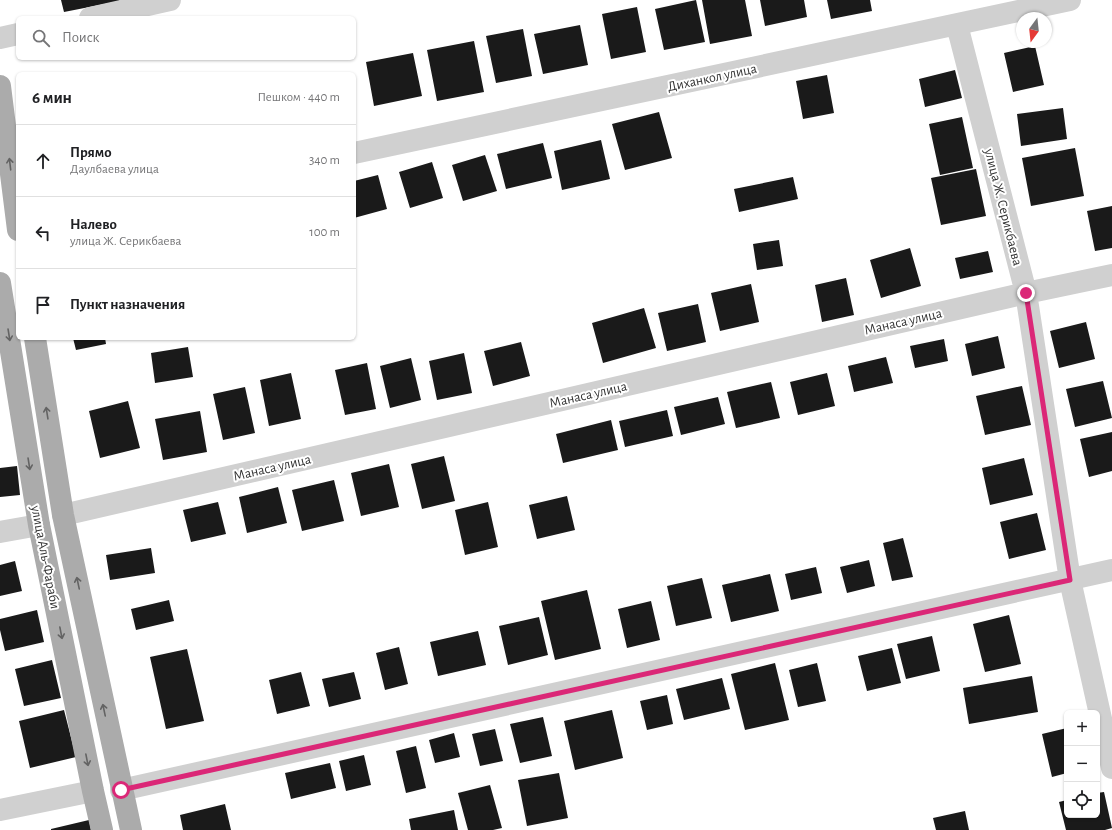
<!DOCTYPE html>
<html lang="ru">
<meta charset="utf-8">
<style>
body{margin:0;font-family:"Alegreya Sans",sans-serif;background:#f2f2f2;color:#202124}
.controls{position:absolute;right:12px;bottom:12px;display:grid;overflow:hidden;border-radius:6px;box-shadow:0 1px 3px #0004}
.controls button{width:36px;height:36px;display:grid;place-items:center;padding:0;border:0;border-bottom:1px solid #e0e0e0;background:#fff;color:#202124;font:20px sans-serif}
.compass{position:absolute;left:1016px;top:12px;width:36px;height:36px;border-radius:50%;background:#fff;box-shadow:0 1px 3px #0004;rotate:195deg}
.stop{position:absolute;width:12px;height:12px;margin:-9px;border:3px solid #db2777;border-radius:50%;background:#fff}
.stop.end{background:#db2777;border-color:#fff;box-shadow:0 1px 4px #0008}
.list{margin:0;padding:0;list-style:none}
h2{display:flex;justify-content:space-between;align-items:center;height:52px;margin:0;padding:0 16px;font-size:17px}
h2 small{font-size:13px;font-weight:400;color:#757577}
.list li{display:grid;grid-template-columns:26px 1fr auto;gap:12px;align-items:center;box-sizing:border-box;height:72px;padding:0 16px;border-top:1px solid #e0e0e0}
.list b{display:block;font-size:15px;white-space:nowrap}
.list p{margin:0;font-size:13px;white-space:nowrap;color:#757577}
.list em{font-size:13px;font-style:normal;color:#757577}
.icon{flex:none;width:22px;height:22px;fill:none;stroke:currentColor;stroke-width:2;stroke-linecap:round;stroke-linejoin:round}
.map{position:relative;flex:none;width:1112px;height:830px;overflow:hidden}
.search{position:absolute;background:#fff;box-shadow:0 1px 3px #0004;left:16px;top:16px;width:340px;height:44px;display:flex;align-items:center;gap:10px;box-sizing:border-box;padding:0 14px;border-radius:6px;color:#757577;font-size:15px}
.panel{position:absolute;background:#fff;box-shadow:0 1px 3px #0004;left:16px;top:72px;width:340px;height:268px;border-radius:6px}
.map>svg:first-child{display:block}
.building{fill:#1a1a1a}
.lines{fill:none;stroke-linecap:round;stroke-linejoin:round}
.minor{stroke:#d0d0d0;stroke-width:22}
.primary{stroke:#ababab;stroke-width:22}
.oneway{stroke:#636363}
.route{stroke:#db2777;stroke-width:5}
.labels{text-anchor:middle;stroke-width:4;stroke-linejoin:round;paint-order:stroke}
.street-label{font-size:14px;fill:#333;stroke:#fff}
</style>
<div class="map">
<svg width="1112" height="830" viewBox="0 0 1112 830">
<rect width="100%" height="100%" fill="#fff"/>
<path class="building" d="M61 0H119L120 1 64 12Z
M696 0 705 42 664 50 655 9Z
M702 0H745L752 36 710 44Z
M760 0H804L807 17 765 26Z
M827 0H870L872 11 831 19Z
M637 7 646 52 611 59 602 14Z
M580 25 588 65 543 74 534 34Z
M523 29 532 76 496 83 486 36Z
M474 41 484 92 437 101 427 50Z
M1035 46 1044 85 1013 92 1004 53Z
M413 53 422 96 374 106 366 62Z
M955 70 962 98 925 107 919 79Z
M827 75 834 113 803 119 796 81Z
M1063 108 1067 139 1021 146 1017 114Z
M659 112 672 158 625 170 612 124Z
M962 117 973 168 940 175 929 124Z
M601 140 610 179 562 190 554 151Z
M543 143 552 178 506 189 497 154Z
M1075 148 1084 196 1031 206 1022 158Z
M485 155 497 191 463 201 452 165Z
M432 162 443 198 410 208 399 172Z
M976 169 986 216 941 225 931 178Z
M378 175 387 209 354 218V181Z
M793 177 798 199 739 212 734 189Z
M1112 206V248L1095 251 1087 211Z
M779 240 783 266 757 270 753 244Z
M910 248 921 286 881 298 870 260Z
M988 251 993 272 960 279 955 258Z
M846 278 854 315 822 322 815 285Z
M751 284 759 322 720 331 711 293Z
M698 304 706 342 667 351 658 313Z
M644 308 656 348 603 363 592 323Z
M1086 322 1095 359 1059 368 1050 331Z
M998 336 1005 368 972 376 965 344Z
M73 338H105L106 344 76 350Z
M944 339 948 361 915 368 910 346Z
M521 342 530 376 493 386 484 351Z
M188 347 193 377 155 383 151 353Z
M464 353 472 393 437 400 429 361Z
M886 357 893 383 854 392 848 366Z
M411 358 421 400 390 408 380 366Z
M367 363 376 409 345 415 335 370Z
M291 373 301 419 269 426 260 380Z
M827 373 835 406 798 415 790 382Z
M1103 381 1112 418 1075 427 1066 389Z
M771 382 780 418 736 428 727 392Z
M1022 386 1031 425 985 435 976 396Z
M245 387 255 433 223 440 213 394Z
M718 397 725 424 681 435 674 407Z
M128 401 140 448 100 458 89 411Z
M667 410 673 436 625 447 619 421Z
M200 411 207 452 163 460 155 419Z
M611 420 618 450 563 463 556 434Z
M1112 432V471L1089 477 1080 439Z
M444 456 455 501 422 509 411 464Z
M1024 458 1033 495 990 505 982 468Z
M389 464 399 507 361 516 351 473Z
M17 466 20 495 0 497V468Z
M334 480 344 521 302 531 292 490Z
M278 487 287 523 247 533 239 497Z
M567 496 575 530 537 539 529 505Z
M218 502 226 534 191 542 183 510Z
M488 502 498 547 465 555 455 510Z
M1037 513 1046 550 1009 559 1000 522Z
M903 538 913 577 892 581 883 543Z
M151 548 155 573 110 580 106 555Z
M869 560 875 586 847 593 840 567Z
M15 561 22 591 0 596V565Z
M816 567 822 593 791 600 785 574Z
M770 574 779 611 731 622 722 585Z
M702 578 712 618 676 626 667 586Z
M587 590 601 649 555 660 541 601Z
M169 600 174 621 136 630 131 609Z
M651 601 660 640 627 648 618 609Z
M37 610 44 642 5 651 0 630V619Z
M1009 615 1021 664 985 672 973 624Z
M539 617 548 655 508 665 499 626Z
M478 631 486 665 438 676 430 642Z
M932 636 940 671 906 679 897 644Z
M399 647 408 684 385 690 376 653Z
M892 648 901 683 867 691 858 656Z
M187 649 204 721 166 729 150 657Z
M52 660 61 698 24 706 15 669Z
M775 663 789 720 745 730 731 674Z
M817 663 826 701 798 707 789 670Z
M301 672 310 706 277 714 269 680Z
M354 672 361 699 329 707 322 679Z
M1032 676 1038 712 969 724 963 688Z
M722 678 730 709 684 720 676 689Z
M667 695 673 724 647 730 640 701Z
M64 710 76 757 30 768 19 721Z
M612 710 623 758 575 770 564 721Z
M543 717 552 756 520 763 510 724Z
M1067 728V773L1052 777 1042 734Z
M495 729 503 761 480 766 472 734Z
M454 733 460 757 435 763 429 740Z
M416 746 426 788 406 793 396 751Z
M364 755 371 785 346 791 339 761Z
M330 763 336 788 291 799 285 773Z
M559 773 568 818 527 826 518 780Z
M490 785 502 828 493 830H468L458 793Z
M1104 792 1112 828 1105 830H1066L1059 802 1067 800V815H1097V793Z
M225 804 231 830H183L180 815Z
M454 810 458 830H411L409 819Z
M965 811 969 830H936L933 818Z
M89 820 91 830H51V829Z"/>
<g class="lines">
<path class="minor" d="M90 18 170 0
M957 25 1026 293 1070 580 1112 768
M0 38 18 34
M354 153 1070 0
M63 515 1026 293 1112 275
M0 532 39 525
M121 790 1112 570
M0 810 93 791"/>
<path class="primary" d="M0 86 18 230
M0 283 39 525 93 791 102 830
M35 338 63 515 131 830"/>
</g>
<defs><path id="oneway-shaft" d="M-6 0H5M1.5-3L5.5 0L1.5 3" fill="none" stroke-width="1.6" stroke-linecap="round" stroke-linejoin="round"/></defs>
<g class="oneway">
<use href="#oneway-shaft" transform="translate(10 164) rotate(-97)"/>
<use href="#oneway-shaft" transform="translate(9 335) rotate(81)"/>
<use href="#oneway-shaft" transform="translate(47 413) rotate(-99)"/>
<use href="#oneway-shaft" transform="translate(29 464) rotate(81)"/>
<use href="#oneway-shaft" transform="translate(78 583) rotate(-102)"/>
<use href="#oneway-shaft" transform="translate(61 633) rotate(79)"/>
<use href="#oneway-shaft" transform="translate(104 710) rotate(-102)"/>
<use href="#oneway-shaft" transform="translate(87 760) rotate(79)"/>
</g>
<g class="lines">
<path class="route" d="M121 790 1070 580 1026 293"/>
</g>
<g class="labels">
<g class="street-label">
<text transform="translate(712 77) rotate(-12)" y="5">Диханкол улица</text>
<text transform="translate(1004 207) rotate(76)" y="5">улица Ж. Серикбаева</text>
<text transform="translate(903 321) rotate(-13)" y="5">Манаса улица</text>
<text transform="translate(588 394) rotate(-13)" y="5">Манаса улица</text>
<text transform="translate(272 467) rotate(-13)" y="5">Манаса улица</text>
<text transform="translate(46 557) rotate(79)" y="5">улица Аль-Фараби</text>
</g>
</g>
</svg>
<div class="controls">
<button>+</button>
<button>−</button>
<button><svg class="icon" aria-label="locate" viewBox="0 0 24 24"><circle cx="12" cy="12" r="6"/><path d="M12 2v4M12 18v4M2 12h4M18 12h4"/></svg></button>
</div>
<svg class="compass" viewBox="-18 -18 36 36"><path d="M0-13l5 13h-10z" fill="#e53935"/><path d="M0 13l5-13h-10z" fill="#757577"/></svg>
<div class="stop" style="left:121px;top:790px"></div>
<div class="stop end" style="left:1026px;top:293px"></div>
<div class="search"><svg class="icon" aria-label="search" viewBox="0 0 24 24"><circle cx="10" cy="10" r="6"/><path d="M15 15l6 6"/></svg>Поиск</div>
<section class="panel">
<h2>6 мин<small>Пешком · 440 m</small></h2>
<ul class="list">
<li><svg class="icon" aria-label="ahead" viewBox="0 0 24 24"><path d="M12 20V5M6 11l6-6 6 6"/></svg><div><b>Прямо</b><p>Даулбаева улица</p></div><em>340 m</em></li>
<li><svg class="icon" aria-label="left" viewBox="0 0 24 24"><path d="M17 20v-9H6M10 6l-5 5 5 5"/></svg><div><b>Налево</b><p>улица Ж. Серикбаева</p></div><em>100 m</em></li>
<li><svg class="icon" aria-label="arrive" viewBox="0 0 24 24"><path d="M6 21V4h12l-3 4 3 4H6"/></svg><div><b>Пункт назначения</b></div></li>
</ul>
</section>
</div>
